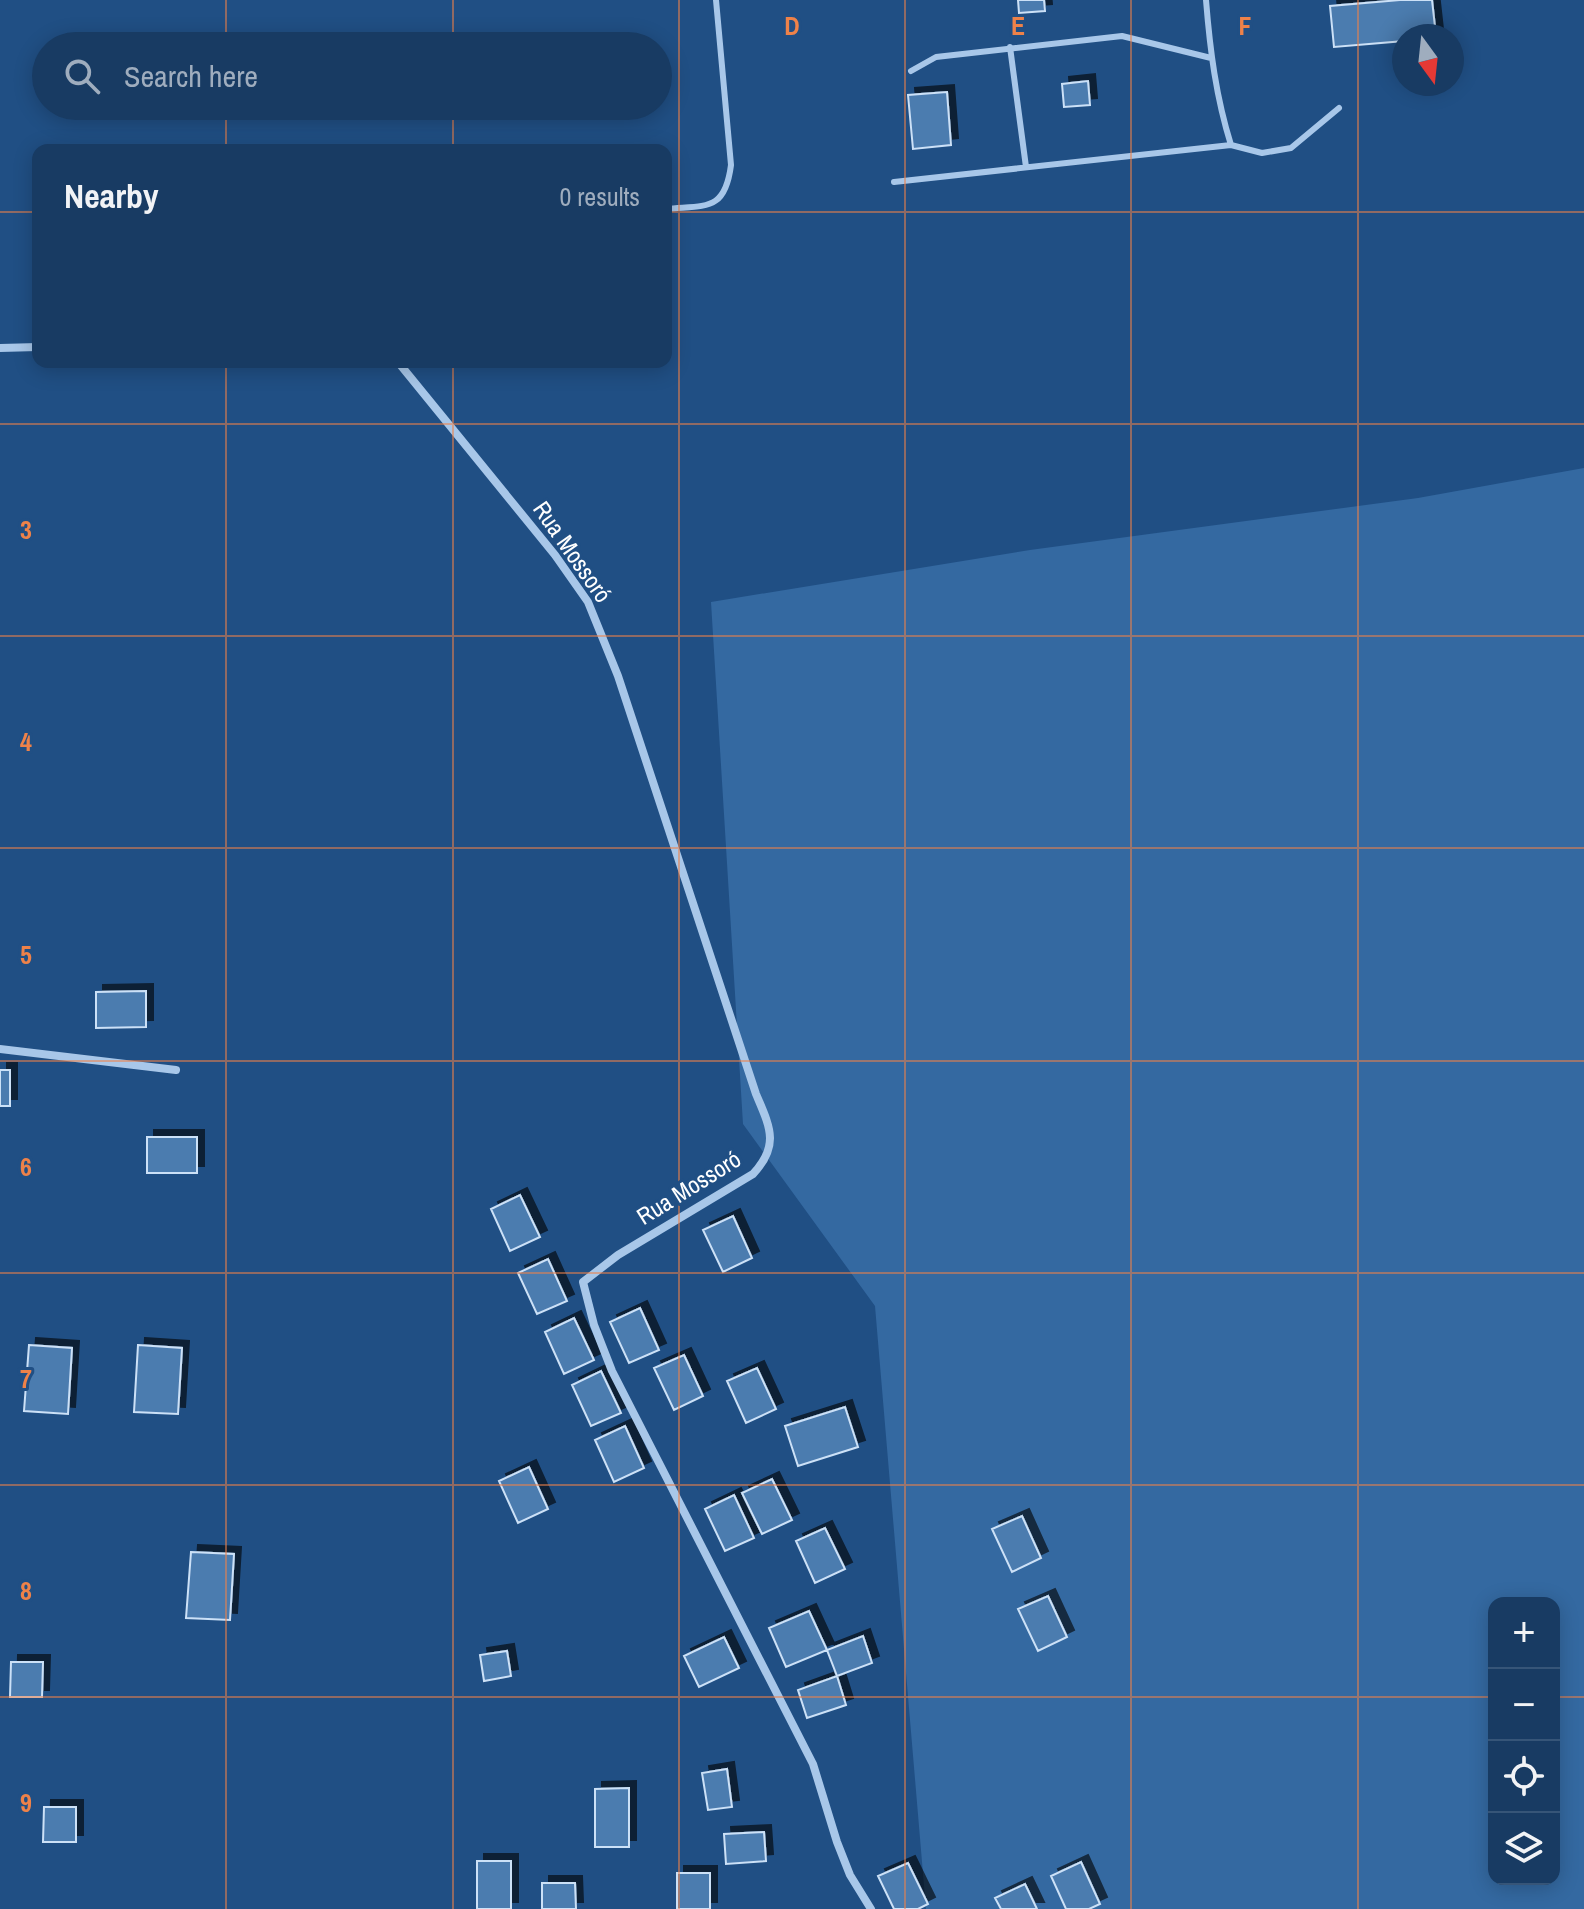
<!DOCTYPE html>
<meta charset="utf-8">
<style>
body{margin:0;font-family:"Archivo Narrow",sans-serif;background:#25466c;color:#f1f3f6}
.controls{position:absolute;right:24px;bottom:24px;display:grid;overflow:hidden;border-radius:16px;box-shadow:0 4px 20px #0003}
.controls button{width:72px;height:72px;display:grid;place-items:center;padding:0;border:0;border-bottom:2px solid #365578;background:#183b63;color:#f1f3f6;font:40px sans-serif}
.compass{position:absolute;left:1392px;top:24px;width:72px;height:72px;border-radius:50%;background:#183b63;box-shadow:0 4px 20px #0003;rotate:165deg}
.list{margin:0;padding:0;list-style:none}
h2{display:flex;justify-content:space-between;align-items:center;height:104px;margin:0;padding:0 32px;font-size:34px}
h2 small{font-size:26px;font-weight:400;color:#9fadbe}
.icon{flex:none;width:44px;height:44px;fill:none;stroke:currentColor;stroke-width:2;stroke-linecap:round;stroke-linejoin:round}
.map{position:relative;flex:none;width:1584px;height:1909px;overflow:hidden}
.search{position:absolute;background:#183b63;box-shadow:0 4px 20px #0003;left:32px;top:32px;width:640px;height:88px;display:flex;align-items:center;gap:20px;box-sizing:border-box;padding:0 28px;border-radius:44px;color:#9fadbe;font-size:30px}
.panel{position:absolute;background:#183b63;box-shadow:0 4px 20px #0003;left:32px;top:144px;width:640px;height:224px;border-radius:16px}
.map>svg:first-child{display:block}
.green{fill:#3469a1;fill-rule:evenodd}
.building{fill:#4c7baf;stroke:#cce1f7;stroke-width:2;filter:url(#shadow)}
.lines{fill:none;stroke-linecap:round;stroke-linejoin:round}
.service{stroke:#a8c7e9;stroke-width:6}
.minor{stroke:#a8c7e9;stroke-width:8}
.grid{fill:none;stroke:#ee8249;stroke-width:2;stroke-opacity:0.55}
.labels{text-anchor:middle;stroke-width:6;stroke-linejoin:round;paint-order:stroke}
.street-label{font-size:24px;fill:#fff;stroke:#204f84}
.grid-label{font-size:26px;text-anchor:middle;font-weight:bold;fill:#ee8249;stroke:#204f84;stroke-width:6;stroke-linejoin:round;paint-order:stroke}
</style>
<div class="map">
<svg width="1584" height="1909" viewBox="0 0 1584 1909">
<defs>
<filter id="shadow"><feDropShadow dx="7" dy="-7" stdDeviation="0" flood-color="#0009"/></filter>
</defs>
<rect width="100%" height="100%" fill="#204f84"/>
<path class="green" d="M1584 468V1909H926L875 1306 743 1124 711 602 1030 550 1418 498ZM1494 1603H1554V1879H1494Z"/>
<path class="building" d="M1018 0H1044L1045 11 1019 13Z
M1400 0H1432L1436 36H1404V41L1334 47 1330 6Z
M1088 81 1090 105 1064 107 1062 84Z
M947 92 951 145 913 149 908 95Z
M146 991V1027L96 1028V992Z
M0 1070H10V1106H0Z
M147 1137H197V1173H147Z
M520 1195 540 1237 510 1251 491 1209Z
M733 1216 752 1258 723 1272 703 1230Z
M548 1259 567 1301 537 1314 518 1273Z
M640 1308 659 1350 629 1363 610 1322Z
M574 1318 594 1360 564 1374 545 1332Z
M29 1345 72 1348 68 1414 24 1411Z
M138 1345 182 1348 178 1414 134 1412Z
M684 1355 703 1396 674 1410 654 1368Z
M757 1368 776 1409 746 1423 727 1381Z
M601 1371 621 1413 591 1426 572 1385Z
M845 1407 858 1447 798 1466 785 1426Z
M625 1426 644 1468 614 1482 595 1440Z
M529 1467 548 1509 518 1523 499 1481Z
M772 1479 792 1520 762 1534 742 1493Z
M734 1495 754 1538 725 1551 705 1509Z
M1022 1516 1041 1558 1012 1572 992 1529Z
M825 1528 845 1569 815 1583 796 1541Z
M191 1552 234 1554 230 1620 186 1618Z
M1048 1596 1067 1637 1038 1651 1018 1609Z
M809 1611 827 1650 786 1667 769 1628Z
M863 1636 872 1663 837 1676 827 1650Z
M724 1637 739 1668 699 1687 684 1656Z
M507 1651 511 1676 484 1681 480 1655Z
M11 1662H43L42 1697H10Z
M837 1676 846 1705 807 1718 798 1690Z
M727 1769 732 1807 708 1810 702 1773Z
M629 1788V1847H595V1789Z
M44 1807H76V1842H43Z
M764 1832 766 1861 726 1864 724 1834Z
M477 1861H511V1909H477Z
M1081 1862 1100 1904 1089 1909H1066L1051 1876Z
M908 1863 928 1904 918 1909H894L878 1876Z
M677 1873H710V1909H677Z
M542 1883H575L576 1909H542Z
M1025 1884 1037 1909H1001L995 1898Z"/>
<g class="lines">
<path class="service" d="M1206 0C1210 50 1216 97 1231 145L1262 153 1291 148 1339 108
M1010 47 1026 167
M911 71 936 57 1122 36 1211 58
M894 182 1231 145
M666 209C706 205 725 212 731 165L716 0"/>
<path class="minor" d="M0 348 38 347
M398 362 555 555 588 602 618 676 756 1094C770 1127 780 1145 753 1174L618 1255 583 1282 594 1325 612 1371 813 1764 837 1842 850 1875 871 1909
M0 1049 176 1070"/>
</g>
<path class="grid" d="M226 0V46M453 0V46M679 0V1909M905 0V1909M1131 0V1909M1358 0V1909M226 106V150M453 106V150M0 212H38M666 212H1584M226 362V1909M453 362V1909M0 424H1584M0 636H1584M0 848H1584M0 1061H1584M0 1273H1584M0 1485H1584M0 1697H1494M1554 1697H1584"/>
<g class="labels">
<g class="street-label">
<text transform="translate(572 552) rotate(55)" y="8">Rua Mossoró</text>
<text transform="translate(689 1188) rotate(-32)" y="8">Rua Mossoró</text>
</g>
</g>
<g class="grid-label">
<text x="792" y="35">D</text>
<text x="1018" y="35">E</text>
<text x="1245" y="35">F</text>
<text x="26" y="539">3</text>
<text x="26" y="751">4</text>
<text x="26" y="964">5</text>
<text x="26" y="1176">6</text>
<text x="26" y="1388">7</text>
<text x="26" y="1600">8</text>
<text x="26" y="1812">9</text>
</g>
</svg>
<div class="controls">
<button>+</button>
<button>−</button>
<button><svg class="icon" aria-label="locate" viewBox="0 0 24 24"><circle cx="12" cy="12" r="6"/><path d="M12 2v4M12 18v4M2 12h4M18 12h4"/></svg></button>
<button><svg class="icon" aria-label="layers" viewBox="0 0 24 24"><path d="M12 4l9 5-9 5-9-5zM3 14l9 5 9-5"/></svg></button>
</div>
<svg class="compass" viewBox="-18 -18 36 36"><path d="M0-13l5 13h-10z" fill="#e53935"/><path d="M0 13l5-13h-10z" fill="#9fadbe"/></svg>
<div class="search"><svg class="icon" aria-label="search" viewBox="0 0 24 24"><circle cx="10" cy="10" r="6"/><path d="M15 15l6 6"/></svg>Search here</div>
<section class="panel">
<h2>Nearby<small>0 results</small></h2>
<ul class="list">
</ul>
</section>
</div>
